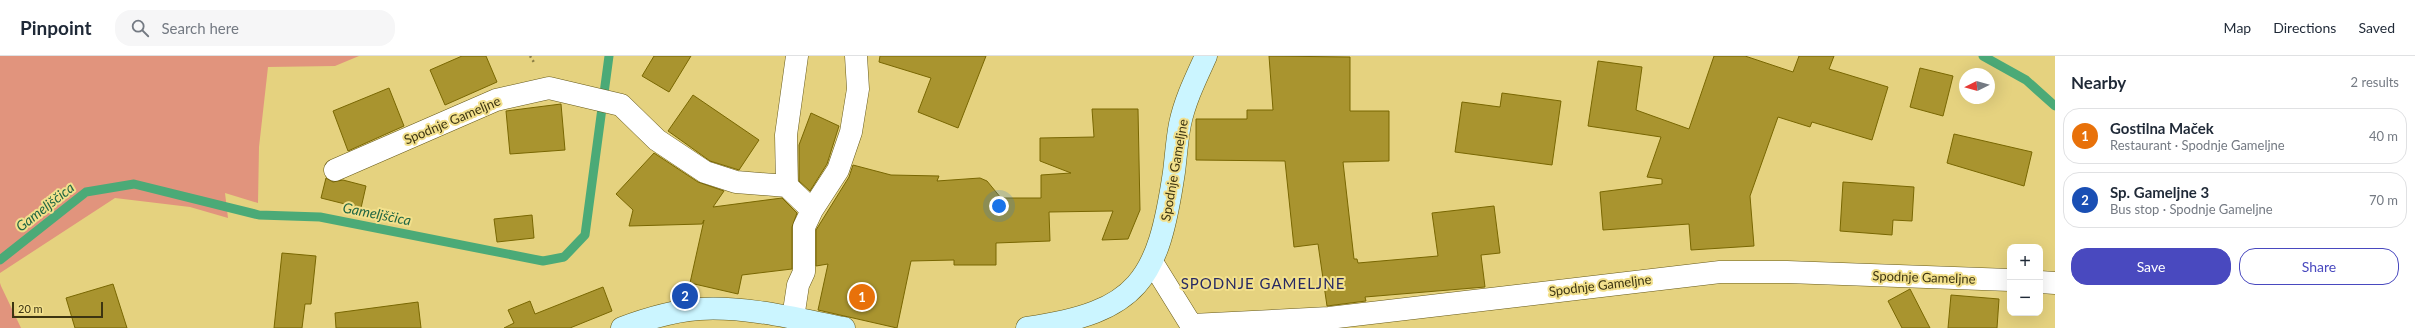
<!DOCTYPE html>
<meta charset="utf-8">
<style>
body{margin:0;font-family:Lato,sans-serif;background:#f6f6f7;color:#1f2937}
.controls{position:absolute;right:12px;bottom:12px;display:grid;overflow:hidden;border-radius:8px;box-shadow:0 4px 16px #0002}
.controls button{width:36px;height:36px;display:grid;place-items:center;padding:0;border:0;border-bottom:1px solid #e0e1e3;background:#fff;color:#1f2937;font:20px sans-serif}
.compass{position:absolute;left:1959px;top:12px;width:36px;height:36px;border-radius:50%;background:#fff;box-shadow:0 4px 16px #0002;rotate:265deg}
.scale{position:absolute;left:12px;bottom:10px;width:91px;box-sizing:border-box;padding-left:4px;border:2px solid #3c3411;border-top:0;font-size:11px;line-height:14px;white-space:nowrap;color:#3c3411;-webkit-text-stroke:3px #f2e08c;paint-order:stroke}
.you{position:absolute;left:999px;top:150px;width:14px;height:14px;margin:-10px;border:3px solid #fff;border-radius:50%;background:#1a73e8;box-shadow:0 0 0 6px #1a73e833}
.badge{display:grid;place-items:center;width:26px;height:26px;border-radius:50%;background:#4949bf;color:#fff;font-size:13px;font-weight:700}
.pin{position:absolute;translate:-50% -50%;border:2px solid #fff;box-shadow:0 1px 4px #0006}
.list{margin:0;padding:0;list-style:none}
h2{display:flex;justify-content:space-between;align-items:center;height:52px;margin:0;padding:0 16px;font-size:17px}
h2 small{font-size:13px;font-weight:400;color:#747a83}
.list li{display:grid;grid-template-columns:26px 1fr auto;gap:12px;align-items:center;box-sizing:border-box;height:56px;margin:0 8px 8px;padding:0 8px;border:1px solid #e0e1e3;border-radius:16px}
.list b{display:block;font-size:15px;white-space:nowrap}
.list p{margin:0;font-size:13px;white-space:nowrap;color:#747a83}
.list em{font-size:13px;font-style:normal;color:#747a83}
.actions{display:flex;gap:8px;padding:12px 16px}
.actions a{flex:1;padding:9px 0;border:1px solid #4949bf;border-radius:16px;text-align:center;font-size:14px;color:#4949bf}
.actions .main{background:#4949bf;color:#fff}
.icon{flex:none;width:22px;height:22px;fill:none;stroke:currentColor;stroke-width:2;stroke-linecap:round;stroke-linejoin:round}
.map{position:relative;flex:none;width:2055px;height:272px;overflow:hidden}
header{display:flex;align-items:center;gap:24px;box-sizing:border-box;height:56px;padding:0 20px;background:#fff;border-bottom:1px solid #e0e1e3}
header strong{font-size:19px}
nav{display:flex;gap:22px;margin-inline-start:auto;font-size:14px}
.search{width:280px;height:36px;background:#f6f6f7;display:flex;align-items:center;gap:10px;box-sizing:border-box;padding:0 14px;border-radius:16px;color:#747a83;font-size:15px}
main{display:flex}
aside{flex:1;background:#fff}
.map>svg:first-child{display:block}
.green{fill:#e1947d}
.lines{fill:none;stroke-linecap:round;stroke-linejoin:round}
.stream{stroke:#4baa77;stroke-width:9}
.building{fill:#a9942f;stroke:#796702}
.street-casing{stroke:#675a18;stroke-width:23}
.secondary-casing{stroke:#675a18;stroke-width:23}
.path{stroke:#8b7e45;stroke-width:2.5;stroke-dasharray:2 3;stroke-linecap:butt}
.street{stroke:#fff;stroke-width:22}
.secondary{stroke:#cbf5ff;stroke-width:22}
.labels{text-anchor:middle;stroke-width:4;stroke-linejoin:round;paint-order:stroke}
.street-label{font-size:13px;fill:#3c3411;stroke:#f2e08c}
.water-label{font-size:14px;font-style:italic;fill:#226743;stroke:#f2e08c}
.quarter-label{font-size:15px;letter-spacing:1px;fill:#272963;stroke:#f2e08c}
</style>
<header>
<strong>Pinpoint</strong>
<div class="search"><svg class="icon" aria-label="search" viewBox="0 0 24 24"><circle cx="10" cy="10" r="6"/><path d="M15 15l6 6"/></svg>Search here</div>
<nav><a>Map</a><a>Directions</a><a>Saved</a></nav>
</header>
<main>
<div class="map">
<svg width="2055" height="272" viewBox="0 0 2055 272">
<rect width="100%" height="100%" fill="#e5d27f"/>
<path class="green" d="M0 0H359L335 10 268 11 259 91 258 147 225 137 228 162 190 151 115 142 0 217Z
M0 227 1 230 21 272H0Z"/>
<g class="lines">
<path class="stream" d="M1983 0 2026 24 2055 50
M0 204 86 136 134 128 259 159 320 161 543 205 564 201 585 179 609 0"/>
</g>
<path class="building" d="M462 0H486L497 26 445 49 430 14Z
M654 0H691L669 36 642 20Z
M880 0H986L958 72 918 56 931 22 879 6Z
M1269 0 1350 1V55H1389V105L1343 106 1354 203H1357L1358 207 1438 200 1432 157 1494 150 1500 197 1481 199 1485 231 1365 241 1366 245 1327 250 1318 188 1294 191 1285 105 1196 104V63H1247V54H1273Z
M1714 0H1745L1793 16 1799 0H1834L1829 13 1888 31 1872 84 1812 66 1810 71 1778 61 1750 140 1754 190 1691 194 1689 168 1603 174 1600 136 1662 128V123L1647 121 1661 81 1588 70 1598 5 1642 11 1636 54 1689 73Z
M1920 12 1953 20 1943 60 1910 51Z
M389 32 404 70 348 95 333 55Z
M1502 37 1561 45 1552 109 1455 96 1462 46 1500 51Z
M693 39 759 84 739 114 710 105 668 75Z
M561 48 565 94 510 98 506 55Z
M1092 53H1138L1140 154 1128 183 1102 184 1113 155 1049 156 1050 185 996 187V209H954V204L911 205 897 272 818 254 828 208 816 210V174L849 121 853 109 891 119 939 120 937 125 980 122 987 125 1001 142H1041V119L1071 117 1040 105V82L1094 81Z
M811 57 839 70 827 108 810 135 799 125V89Z
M1954 78 2032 96 2024 130 1947 107Z
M654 97 698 126 724 135 713 151 782 142 797 157 792 171V213L742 219 738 238 690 227 704 164 702 168 629 170 633 154 616 138Z
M326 122 333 126 343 124 366 130 361 152 321 142Z
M1843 126 1914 131 1912 165 1893 164 1892 179 1840 175Z
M532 159 534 182 497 186 494 163Z
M282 197 316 200 311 248H305L302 272H274Z
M113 228 127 272H75L66 242Z
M603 231 612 255 570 272H504L514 267 508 254 530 245 535 258Z
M1910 233 1930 272H1902L1888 245Z
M1951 239 1999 243 1997 272H1948Z
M418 246 421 272H336L335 257Z"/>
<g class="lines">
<defs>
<path id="street" d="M335 114 496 44 549 32 621 49 657 84 705 116 736 126 787 130 812 154
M787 130 786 79 797 0
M1152 206 1193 272
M2040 226 2055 227
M793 262 798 229 804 216V171L812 154 838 114 851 76 858 33 856 0
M1192 269 1329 262 1720 216H1787L2010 224"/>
<path id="secondary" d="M622 272C646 263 673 255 699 253 747 250 797 263 844 272
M1027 272C1139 256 1158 224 1174 116 1176 100 1177 83 1180 68 1185 44 1196 22 1206 0"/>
</defs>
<use href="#street" class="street-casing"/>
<use href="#secondary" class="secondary-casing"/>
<path class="path" d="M530 0 535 8"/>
<use href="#street" class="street"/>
<use href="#secondary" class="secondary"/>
</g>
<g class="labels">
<g class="street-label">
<text transform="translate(452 64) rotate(-23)" y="5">Spodnje Gameljne</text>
<text transform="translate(1174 114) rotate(-80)" y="5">Spodnje Gameljne</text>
<text transform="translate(1924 221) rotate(2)" y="5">Spodnje Gameljne</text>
<text transform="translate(1600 229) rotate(-7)" y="5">Spodnje Gameljne</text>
</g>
<g class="water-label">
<text transform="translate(45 151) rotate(-38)" y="5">Gameljščica</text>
<text transform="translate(377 158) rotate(11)" y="5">Gameljščica</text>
</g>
<g class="quarter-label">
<text x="1263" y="233">SPODNJE GAMELJNE</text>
</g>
</g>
</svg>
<div class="controls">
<button>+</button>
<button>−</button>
</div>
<svg class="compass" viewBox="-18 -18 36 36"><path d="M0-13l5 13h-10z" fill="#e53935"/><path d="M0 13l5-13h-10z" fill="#747a83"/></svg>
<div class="scale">20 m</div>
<div class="you"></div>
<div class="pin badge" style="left:862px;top:241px;background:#e8710a">1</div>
<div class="pin badge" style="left:685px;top:240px;background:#1a4fb4">2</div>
</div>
<aside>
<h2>Nearby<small>2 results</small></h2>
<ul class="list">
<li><span class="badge" style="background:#e8710a">1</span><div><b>Gostilna Maček</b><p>Restaurant · Spodnje Gameljne</p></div><em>40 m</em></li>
<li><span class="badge" style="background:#1a4fb4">2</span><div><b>Sp. Gameljne 3</b><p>Bus stop · Spodnje Gameljne</p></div><em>70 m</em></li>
</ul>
<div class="actions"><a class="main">Save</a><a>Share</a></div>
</aside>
</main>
